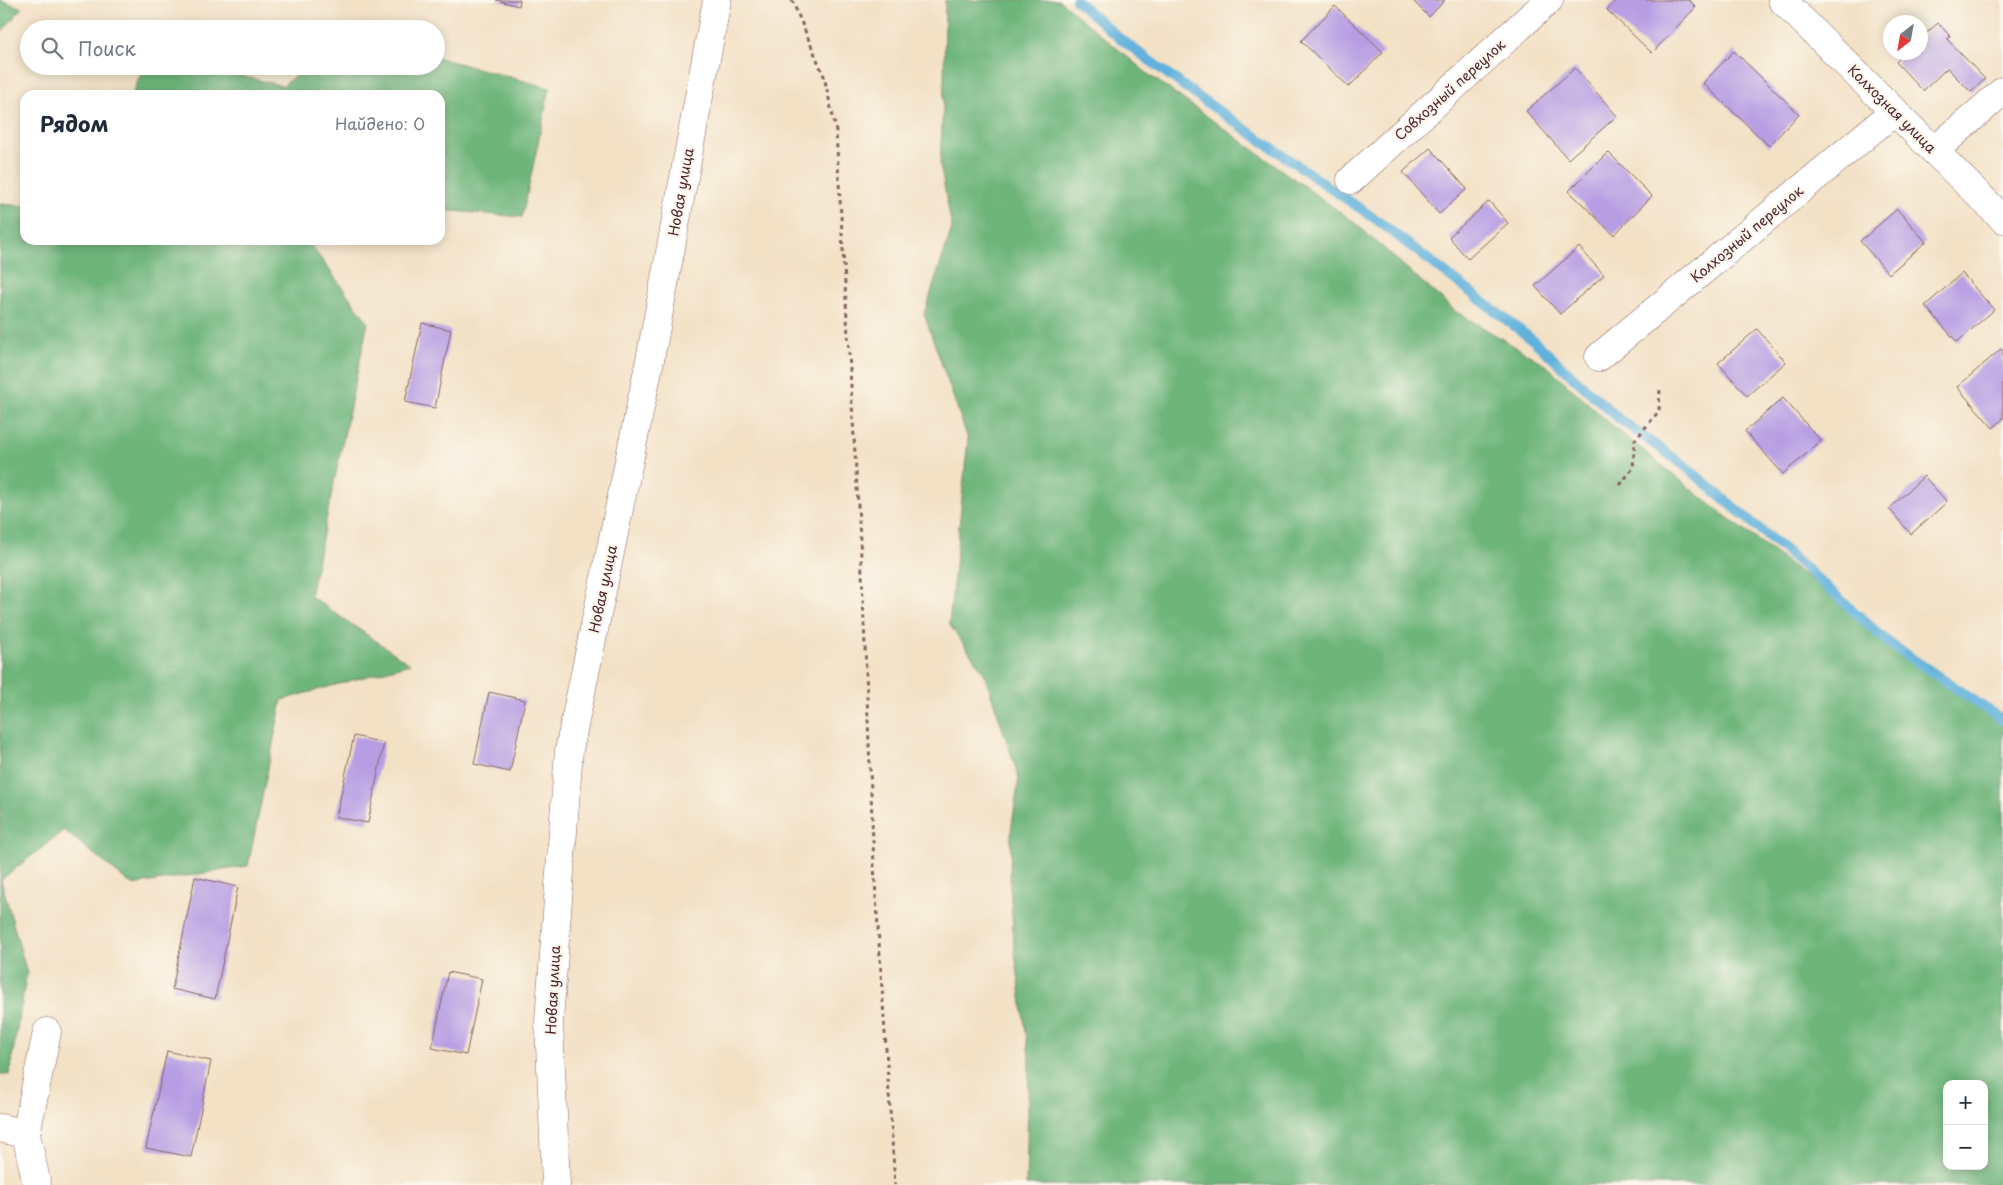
<!DOCTYPE html>
<html lang="ru">
<meta charset="utf-8">
<style>
body{margin:0;font-family:"Playpen Sans",sans-serif;background:#f2f2f3;color:#1f2937}
.controls{position:absolute;right:15px;bottom:15px;display:grid;overflow:hidden;border-radius:10px;box-shadow:0 2px 12px #0003}
.controls button{width:45px;height:45px;display:grid;place-items:center;padding:0;border:0;border-bottom:1px solid #e0e1e3;background:#fff;color:#1f2937;font:25px sans-serif}
.compass{position:absolute;left:1883px;top:15px;width:45px;height:45px;border-radius:50%;background:#fff;box-shadow:0 2px 12px #0003;rotate:211deg}
.list{margin:0;padding:0;list-style:none}
h2{display:flex;justify-content:space-between;align-items:center;height:65px;margin:0;padding:0 20px;font-size:21px}
h2 small{font-size:16px;font-weight:400;color:#747a83}
.icon{flex:none;width:28px;height:28px;fill:none;stroke:currentColor;stroke-width:2;stroke-linecap:round;stroke-linejoin:round}
.map{position:relative;flex:none;width:2003px;height:1185px;overflow:hidden}
.search{position:absolute;background:#fff;box-shadow:0 2px 12px #0003;left:20px;top:20px;width:425px;height:55px;display:flex;align-items:center;gap:12px;box-sizing:border-box;padding:0 18px;border-radius:28px;color:#747a83;font-size:19px}
.panel{position:absolute;background:#fff;box-shadow:0 2px 12px #0003;left:20px;top:90px;width:425px;height:155px;border-radius:15px}
.map>svg:first-child{display:block}
.forest{fill:#6eb57a;stroke:#5c6a52;fill-rule:evenodd}
.lines{fill:none;stroke-linecap:round;stroke-linejoin:round}
.stream{stroke:#61b1db;stroke-width:10}
.building{fill:#b79de3}
.minor-casing{stroke:#856361;stroke-width:29}
.path{stroke:#856361;stroke-width:3;stroke-dasharray:4 4;stroke-linecap:butt}
.minor{stroke:#fff;stroke-width:28}
.labels{text-anchor:middle;stroke-width:5;stroke-linejoin:round;paint-order:stroke}
.street-label{font-size:14px;fill:#4a1f2b;stroke:#fbf7ec}
</style>
<div class="map">
<svg width="2003" height="1185" viewBox="0 0 2003 1185">
<rect width="100%" height="100%" fill="#fbf7ec"/>
<filter id="ink" filterUnits="userSpaceOnUse"><feTurbulence type="fractalNoise" baseFrequency=".02" numOctaves="2"/><feDisplacementMap in="SourceGraphic" scale="10" xChannelSelector="R" yChannelSelector="G"/><feConvolveMatrix kernelMatrix="1 2 1 2 8 2 1 2 1" color-interpolation-filters="sRGB"/></filter>
<filter id="wash" filterUnits="userSpaceOnUse"><feTurbulence type="fractalNoise" baseFrequency=".0096" numOctaves="4" result="noise"/><feDisplacementMap in="SourceGraphic" scale="20" xChannelSelector="R" yChannelSelector="G"/><feGaussianBlur stdDeviation="1.12" result="paint"/><feColorMatrix in="noise" values="0 0 0 0 0 0 0 0 0 0 0 0 0 0 0 0 0 1.4 0 .05"/><feComposite in="paint" operator="in"/></filter>
<g filter="url(#wash)">
<rect width="100%" height="100%" fill="#f3e1c5"/>
<path class="forest" d="M0 0 22 8 0 34Z
M945 0H1059L1148 74 1354 222 1455 311 1546 365 1614 427 1716 509 2003 723V1185H1026L1029 1056 1014 945 1010 885 1011 831 1019 778 984 673 949 624 968 439 924 314 952 228 940 164 944 88ZM1947 1084H1984V1166H1947Z
M436 57 550 88 522 217 440 210V95H132L144 66H201L283 86 306 66H436Z
M0 204 25 206V240H307L368 322 310 596 410 664 282 700 248 866 132 885 64 830 1 880 27 973 9 1075 0 1074Z"/>
<g class="lines">
<path class="stream" d="M1076 0 1118 37 1196 95 1378 221 1534 341 1619 419 1685 466 1800 563 1889 643 2003 720"/>
</g>
<g id="blocks">
<path class="building" d="M496 0H520L519 6Z
M1412 0H1445L1429 17Z
M1616 0H1689L1696 7 1652 53 1607 10Z
M1335 6 1383 52 1349 87 1301 41Z
M1938 23 1950 36 1947 39 1985 79 1971 92 1947 68 1923 91 1896 62 1906 52H1920V39Z
M1734 51 1799 114 1769 146 1703 83Z
M1575 68 1617 116 1568 159 1526 111Z
M1430 148 1467 189 1439 214 1403 172Z
M1608 152 1652 196 1614 235 1569 191Z
M1489 201 1508 223 1468 259 1449 237Z
M1897 209 1926 242 1889 274 1860 241Z
M1579 247 1604 275 1560 314 1535 286Z
M1962 273 1994 310 1957 342 1925 306Z
M422 323 451 330 435 408 405 402Z
M1757 329 1786 362 1747 396 1718 363Z
M2001 349 2003 351V419L1993 428 1957 387Z
M1783 398 1821 441 1783 474 1745 431Z
M1924 476 1947 502 1911 534 1889 509Z
M489 692 525 700 510 772 474 764Z
M354 736 384 743 368 823 336 817Z
M195 877 238 887 215 999 172 989Z
M448 972 482 979 466 1055 432 1048Z
M167 1051 211 1061 191 1157 146 1148Z"/>
</g>
</g>
<g filter="url(#ink)">
<use href="#blocks" fill-opacity="0" stroke="#856361" stroke-width="1"/>
<g class="lines">
<defs>
<path id="minor" d="M1782 0 2003 219
M1934 151 2003 91
M1351 180 1549 0
M1599 357 1895 111
M0 1128 26 1134
M37 1185 26 1134 47 1032
M556 1185 549 1021 569 750 649 365 717 0"/>
</defs>
<use href="#minor" class="minor-casing"/>
<path class="path" d="M792 0 824 76 836 131 862 573 874 866 895 1185
M1620 485 1633 468 1635 440 1659 411 1660 388"/>
<use href="#minor" class="minor"/>
</g>
</g>
<g class="labels">
<g class="street-label">
<text transform="translate(1450 90) rotate(-42)" y="5">Совхозный переулок</text>
<text transform="translate(1892 109) rotate(45)" y="5">Колхозная улица</text>
<text transform="translate(681 192) rotate(-80)" y="5">Новая улица</text>
<text transform="translate(1747 234) rotate(-40)" y="5">Колхозный переулок</text>
<text transform="translate(603 589) rotate(-78)" y="5">Новая улица</text>
<text transform="translate(553 990) rotate(-87)" y="5">Новая улица</text>
</g>
</g>
</svg>
<div class="controls">
<button>+</button>
<button>−</button>
</div>
<svg class="compass" viewBox="-18 -18 36 36"><path d="M0-13l5 13h-10z" fill="#e53935"/><path d="M0 13l5-13h-10z" fill="#747a83"/></svg>
<div class="search"><svg class="icon" aria-label="search" viewBox="0 0 24 24"><circle cx="10" cy="10" r="6"/><path d="M15 15l6 6"/></svg>Поиск</div>
<section class="panel">
<h2>Рядом<small>Найдено: 0</small></h2>
<ul class="list">
</ul>
</section>
</div>
